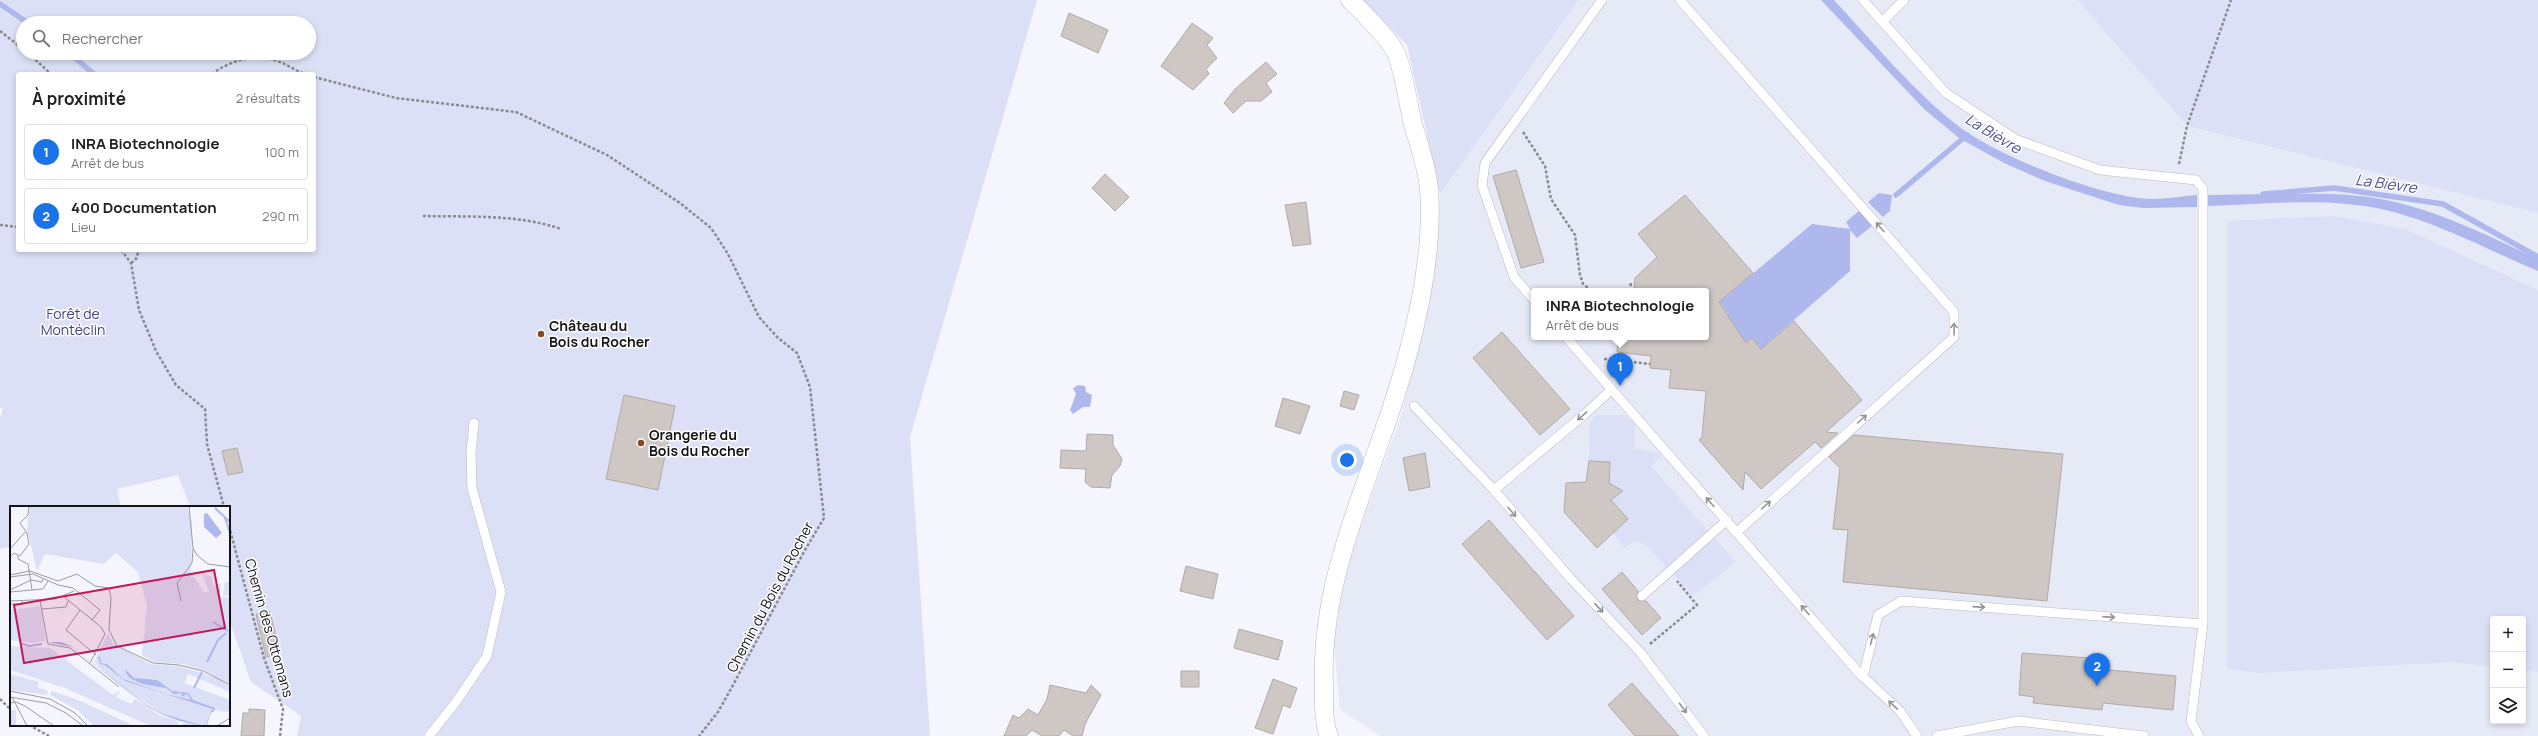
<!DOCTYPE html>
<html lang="fr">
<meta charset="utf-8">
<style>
body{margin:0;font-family:Manrope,sans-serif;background:#f2f2f2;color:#202124}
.controls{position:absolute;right:12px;bottom:12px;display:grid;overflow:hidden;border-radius:4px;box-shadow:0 2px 6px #0003}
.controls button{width:36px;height:36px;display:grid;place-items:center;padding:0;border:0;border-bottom:1px solid #e0e0e0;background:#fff;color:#202124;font:20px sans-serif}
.you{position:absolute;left:1347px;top:460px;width:14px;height:14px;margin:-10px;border:3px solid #fff;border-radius:50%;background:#1a73e8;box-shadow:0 0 0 6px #1a73e833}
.badge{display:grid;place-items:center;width:26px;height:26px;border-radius:50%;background:#1a73e8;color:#fff;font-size:13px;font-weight:700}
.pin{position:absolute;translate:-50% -33px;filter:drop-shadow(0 1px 2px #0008)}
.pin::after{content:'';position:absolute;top:21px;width:14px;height:12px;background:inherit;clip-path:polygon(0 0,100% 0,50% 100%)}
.popup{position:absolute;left:1531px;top:288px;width:178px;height:52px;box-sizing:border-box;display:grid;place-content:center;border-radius:4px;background:#fff;filter:drop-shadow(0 1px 3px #0005);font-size:13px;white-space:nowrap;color:#757577}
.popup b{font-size:15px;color:#202124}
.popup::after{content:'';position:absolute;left:50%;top:100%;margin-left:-8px;border:8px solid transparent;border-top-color:#fff}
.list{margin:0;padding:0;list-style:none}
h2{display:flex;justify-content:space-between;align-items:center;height:52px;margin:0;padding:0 16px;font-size:17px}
h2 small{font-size:13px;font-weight:400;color:#757577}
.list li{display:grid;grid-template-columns:26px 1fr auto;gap:12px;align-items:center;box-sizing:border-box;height:56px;margin:0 8px 8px;padding:0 8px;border:1px solid #e0e0e0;border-radius:4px}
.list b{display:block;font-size:15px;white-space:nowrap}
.list p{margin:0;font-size:13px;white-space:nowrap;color:#757577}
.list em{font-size:13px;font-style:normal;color:#757577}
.icon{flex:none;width:22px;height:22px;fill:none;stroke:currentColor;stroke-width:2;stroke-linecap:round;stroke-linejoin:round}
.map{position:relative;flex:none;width:2538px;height:736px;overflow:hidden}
.search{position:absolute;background:#fff;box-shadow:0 2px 6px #0003;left:16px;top:16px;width:300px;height:44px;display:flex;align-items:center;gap:10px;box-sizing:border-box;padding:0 14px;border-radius:22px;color:#757577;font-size:15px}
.panel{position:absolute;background:#fff;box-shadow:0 2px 6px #0003;left:16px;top:72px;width:300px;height:180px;border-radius:4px}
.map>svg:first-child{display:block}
.built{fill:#e6eaf7;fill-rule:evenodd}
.green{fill:#dce0f6;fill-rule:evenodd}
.water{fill:#aeb8ed}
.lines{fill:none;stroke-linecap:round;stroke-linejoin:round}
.stream{stroke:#aeb8ed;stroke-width:5.5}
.building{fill:#cec7c4;stroke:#b0aaa7}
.service-casing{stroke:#b9bac0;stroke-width:10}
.minor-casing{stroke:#b9bac0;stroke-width:19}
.path{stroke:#8a8b90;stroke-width:2.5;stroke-dasharray:3 2;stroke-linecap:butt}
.service{stroke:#fff;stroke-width:9}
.minor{stroke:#fff;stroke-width:18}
.oneway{stroke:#959596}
.poi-dot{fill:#8d4720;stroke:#fff;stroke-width:1.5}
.labels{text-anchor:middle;stroke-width:3;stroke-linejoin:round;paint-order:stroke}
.park-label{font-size:14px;fill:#3c4384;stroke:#fff}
.poi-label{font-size:14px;font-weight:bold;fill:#131416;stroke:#fff;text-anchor:start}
.street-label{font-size:14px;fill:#131416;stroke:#fff}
.water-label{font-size:15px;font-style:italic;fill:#485092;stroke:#fff}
.inset-river{fill:none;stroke:#aeb8ed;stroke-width:2}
.inset-road{fill:none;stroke:#9b9ca1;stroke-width:1}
.view{fill:#c2185b;fill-opacity:0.15;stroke:#c2185b;stroke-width:2}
.inset-edge{fill:none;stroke:#131416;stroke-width:2}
</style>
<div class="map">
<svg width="2538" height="736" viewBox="0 0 2538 736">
<rect width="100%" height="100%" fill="#f5f6fd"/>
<path class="built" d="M1579 0H2077L2187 126 2538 213V736H1380L1340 709 1333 634 1351 553 1401 416 1430 298 1440 194ZM1534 291H1706V337H1534ZM2493 619H2523V721H2493Z"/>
<path class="green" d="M0 0H1037L910 437 930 736H297L301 716 251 682 229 619V507H190L178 475 117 489 121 507H11V547L0 549V418L3 408 0 407ZM23 23H309V53H23ZM18 74H314V250H18Z
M1363 0H1579L1440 194 1407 45Z
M2077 0H2538V213L2187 126Z
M2332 216 2406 229 2538 290V672L2523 670V619H2493V667L2452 662 2260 673 2227 669V221Z
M1595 415H1626L1635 424 1634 449 1661 453 1662 456 1651 466 1736 562 1693 596 1647 546 1636 541 1624 548 1613 533 1628 519 1611 500 1619 494 1618 489 1609 487 1610 462 1589 461 1590 424Z"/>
<path class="water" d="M1821 0H1834C1874 43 1911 89 1957 125 1996 156 2103 198 2152 199 2167 199 2182 196 2197 195V207L2143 208 2119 205 2045 181 2004 163 1959 138 1924 109Z
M1879 193 1892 195 1890 211 1883 217 1868 202Z
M2268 194C2307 194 2347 192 2386 200 2439 211 2489 236 2538 259V271C2488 250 2439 223 2386 210 2328 197 2266 204 2207 206L2208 195Z
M1860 210 1872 226 1857 238 1850 230V271L1761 349 1752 338 1746 343 1732 323 1724 318 1728 314 1719 302 1812 224 1850 229 1846 222Z
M1078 385 1085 386 1086 392 1092 395 1090 407H1083L1073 414 1070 410 1076 394 1073 388Z"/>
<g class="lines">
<path class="stream" d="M0 4 28 23
M69 53 94 74
M2263 194 2334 188 2443 204 2538 257
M1896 195 1967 135"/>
</g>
<path class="building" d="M1069 13 1108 30 1098 53 1061 36Z
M1192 23 1213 38 1207 45 1217 58 1206 69 1209 74 1193 90 1161 66Z
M1266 62 1277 74 1266 83 1272 92 1261 101H1246L1233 113 1224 103 1235 89Z
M1516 170 1544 262 1521 268 1493 176Z
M1105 174 1129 197 1115 211 1092 188Z
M1685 195 1753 273 1719 302 1746 343 1752 338 1761 349 1794 321 1862 400 1826 432 1838 433 1821 448 1815 442 1761 489 1745 472 1743 490 1699 440 1702 437 1706 391 1669 388 1671 370 1650 368 1651 356 1617 352 1618 337H1706V291H1634L1635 278 1657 257 1638 234Z
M1306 202 1311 244 1293 246 1285 205Z
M1502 332 1570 409 1540 435 1473 358Z
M1344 391 1359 395 1354 410 1340 406Z
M624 395 675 406 658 490 606 479Z
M1283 398 1310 406 1300 434 1275 426Z
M1087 434 1113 435V445L1122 459 1120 466 1112 475 1110 488 1091 487 1085 482 1086 469 1060 468 1061 450 1086 451Z
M1854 435 2063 454 2047 601 1843 582 1848 530 1833 529 1840 468 1829 457Z
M237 448 243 472 228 475 222 451Z
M1425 453 1430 487 1409 491 1403 458Z
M1589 461 1610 462 1609 483 1623 491 1611 500 1628 519 1597 548 1564 512 1566 483 1586 482Z
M1489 520 1574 616 1547 640 1462 544Z
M1186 566 1218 574 1213 599 1180 591Z
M1622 572 1638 591 1637 600 1646 601 1661 618 1642 635 1602 589Z
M270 612 280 653 266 657 256 614Z
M1239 629 1283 641 1278 660 1234 648Z
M2022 653 2090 658 2088 668 2176 676 2173 710 2103 703 2102 710 2033 703 2034 697 2019 695Z
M1181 671H1199V687H1181Z
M1273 679 1297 688 1290 708 1283 705 1273 734 1255 728Z
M1632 683 1679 736H1635L1608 705Z
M1050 685 1086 693 1091 685 1101 695 1085 724 1082 736H1073L1064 730 1059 736H1042L1032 730 1026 736H1004L1013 715 1019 718 1028 709 1038 715 1047 699Z
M249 709 265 710 264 736H241L243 713H249Z"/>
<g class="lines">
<defs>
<path id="service" d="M1680 0 1954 312V337L1737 532
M1863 0 1946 93 2015 139 2100 170 2196 180 2203 189V624L2191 721 2199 736
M1883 21 1904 0
M1534 300 1514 277 1482 185 1485 163 1602 0
M1566 337 1859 673 1900 711 1917 736
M1611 390 1585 414 1494 490 1571 579 1640 652 1704 736
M1414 406 1494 490
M1642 596 1727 520
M1863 677 1878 615 1901 601 2203 624
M429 736 456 702 487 656 501 592 472 488 471 452 474 423
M1937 736 2018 721 2144 736"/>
<path id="minor" d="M1329 736C1323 721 1324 703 1324 686 1319 570 1378 467 1407 357 1421 306 1433 242 1429 189 1427 167 1419 145 1413 124 1408 104 1404 71 1396 53 1390 39 1361 11 1350 0"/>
</defs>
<use href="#service" class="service-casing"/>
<use href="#minor" class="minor-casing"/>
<path class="path" d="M0 31 23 49
M28 53 51 74
M212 74C229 61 253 54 274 60 285 63 294 70 305 74
M314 77 396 98 516 112 607 155 680 203 711 228 728 254 759 317 777 337 797 353 810 387 824 518 805 550 732 687 718 712 699 736
M1523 132 1545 166 1551 199 1575 235 1580 275 1583 284 1592 291
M2179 164 2187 126 2231 0
M423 216C467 217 518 214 561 229
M0 225 18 227
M121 250 131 263 139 310 156 351 176 385 205 409 207 444 224 507
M131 263 136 259 139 250
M1630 291 1631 282
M1604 359 1650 364
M229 526 264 658 283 709 280 736
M1650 644 1697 605 1677 581
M0 699 11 710
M29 725 49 736"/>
<use href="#service" class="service"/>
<use href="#minor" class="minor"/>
</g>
<defs><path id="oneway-shaft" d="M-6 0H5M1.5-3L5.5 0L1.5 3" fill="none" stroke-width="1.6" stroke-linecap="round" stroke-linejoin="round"/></defs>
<g class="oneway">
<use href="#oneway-shaft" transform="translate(1880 227) rotate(-131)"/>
<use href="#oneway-shaft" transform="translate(1954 329) rotate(-90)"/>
<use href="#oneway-shaft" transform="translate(1582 416) rotate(139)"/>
<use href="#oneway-shaft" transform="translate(1862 419) rotate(-42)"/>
<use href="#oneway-shaft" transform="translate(1710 502) rotate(-131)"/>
<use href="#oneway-shaft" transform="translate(1766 505) rotate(-42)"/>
<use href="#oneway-shaft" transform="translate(1512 512) rotate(49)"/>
<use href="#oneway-shaft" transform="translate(1979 607) rotate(4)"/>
<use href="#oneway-shaft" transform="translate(1599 608) rotate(47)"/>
<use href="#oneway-shaft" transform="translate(1805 610) rotate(-131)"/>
<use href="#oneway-shaft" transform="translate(2109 617) rotate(4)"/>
<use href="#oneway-shaft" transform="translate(1872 639) rotate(-75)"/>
<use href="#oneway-shaft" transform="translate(1893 705) rotate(-137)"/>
<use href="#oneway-shaft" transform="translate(1683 708) rotate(53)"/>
</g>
<g class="poi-dot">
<circle cx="541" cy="334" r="4"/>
<circle cx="641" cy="443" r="4"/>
</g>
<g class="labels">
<g class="park-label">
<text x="73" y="319">Forêt de<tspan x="73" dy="16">Montéclin</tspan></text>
</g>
<g class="poi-label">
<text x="549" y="331">Château du<tspan x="549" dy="16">Bois du Rocher</tspan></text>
<text x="649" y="440">Orangerie du<tspan x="649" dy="16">Bois du Rocher</tspan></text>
</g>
<g class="street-label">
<text transform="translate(770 597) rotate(-62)" y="5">Chemin du Bois du Rocher</text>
<text transform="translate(269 628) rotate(74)" y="5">Chemin des Ottomans</text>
</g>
<g class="water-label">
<text transform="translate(1993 134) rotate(31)" y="5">La Bièvre</text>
<text transform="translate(2386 184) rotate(8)" y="5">La Bièvre</text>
</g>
</g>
<g transform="translate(10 506)">
<rect width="220" height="220" fill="#f5f6fd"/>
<path d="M20 0H177L182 17 181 70 185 72 194 87 199 85 192 68 201 70 203 80 211 77 209 90 220 92V179L193 164 173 158 144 156 132 149 137 100 128 66 106 47 94 58 35 48 27 65 17 23ZM215 76H220V90L213 89ZM30 100 36 135 22 137 0 134V104ZM98 127 103 138 141 158 169 160 209 173 220 181V186L178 168 175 177 220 194V205L213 206 204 201 196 220H170L176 216 153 208 110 180 84 156ZM0 140 40 142 103 189 111 184 106 191 121 198 125 193 151 210 167 215 169 220H140L55 182 0 164ZM0 168 29 176 27 181 38 185 37 189 0 184ZM42 185 71 195 124 220H84L69 205 40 189ZM0 204H6V220H0Z" fill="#dce0f6"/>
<path d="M197 7 212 27 206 32 194 21V8ZM38 136H51L61 140 137 199 153 208 194 220 170 215 153 209 137 200 62 141ZM88 150 90 151 91 157 97 158 113 173 156 188 181 194 177 188 171 191 172 187 164 188 156 182 132 178 120 172 116 167 115 163 124 172 147 174 162 185 178 187 183 194 205 202 210 206 205 203 203 206 200 207 197 220H196L200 207 203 203 115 175 95 159 90 158Z" fill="#aeb8ed"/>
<path class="inset-river" d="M205 2 220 16M215 12 220 27M203 116 218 125M10 137 19 140 32 138M197 156 208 134 216 127M184 182 192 166"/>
<path class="inset-road" d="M179 0 183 42 187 49 198 58 220 61M0 43 15 26M8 50V53L18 58 22 84M0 51 4 47 10 50 19 38 17 27 10 17 18 9 19 0M182 57 183 43M0 69 20 65 48 75 67 68 85 80 99 82 101 92 99 124 107 140 143 157 169 159 193 165 220 179M0 71 23 68 48 79 63 82 90 104 82 114M0 84 21 74 32 76 33 73M0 86 33 83 38 75M53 90 91 121 95 128 80 157M30 94 38 138 60 142 109 181M0 95 45 93 64 85M171 95 167 77 182 57M0 98H12V94M32 103 56 101 58 95M70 104 56 124 86 149M0 185 40 193 65 207 78 220M0 191 36 197 56 207 73 220M2 191 17 220M0 197 6 196 15 200 44 220M207 220 220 212"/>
<path class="view" d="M204 64 215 122 14 157 4 99Z"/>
<rect width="220" height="220" class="inset-edge"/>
</g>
</svg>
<div class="controls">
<button>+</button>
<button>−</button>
<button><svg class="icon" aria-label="layers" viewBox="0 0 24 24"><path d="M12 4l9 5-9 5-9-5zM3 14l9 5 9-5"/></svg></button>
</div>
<div class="you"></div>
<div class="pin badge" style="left:1620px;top:386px">1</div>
<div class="popup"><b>INRA Biotechnologie</b>Arrêt de bus</div>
<div class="pin badge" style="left:2097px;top:686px">2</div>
<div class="search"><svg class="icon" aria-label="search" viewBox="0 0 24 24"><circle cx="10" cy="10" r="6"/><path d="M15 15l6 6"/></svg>Rechercher</div>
<section class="panel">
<h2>À proximité<small>2 résultats</small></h2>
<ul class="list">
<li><span class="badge">1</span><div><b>INRA Biotechnologie</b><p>Arrêt de bus</p></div><em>100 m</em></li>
<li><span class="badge">2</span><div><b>400 Documentation</b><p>Lieu</p></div><em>290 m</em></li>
</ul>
</section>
</div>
